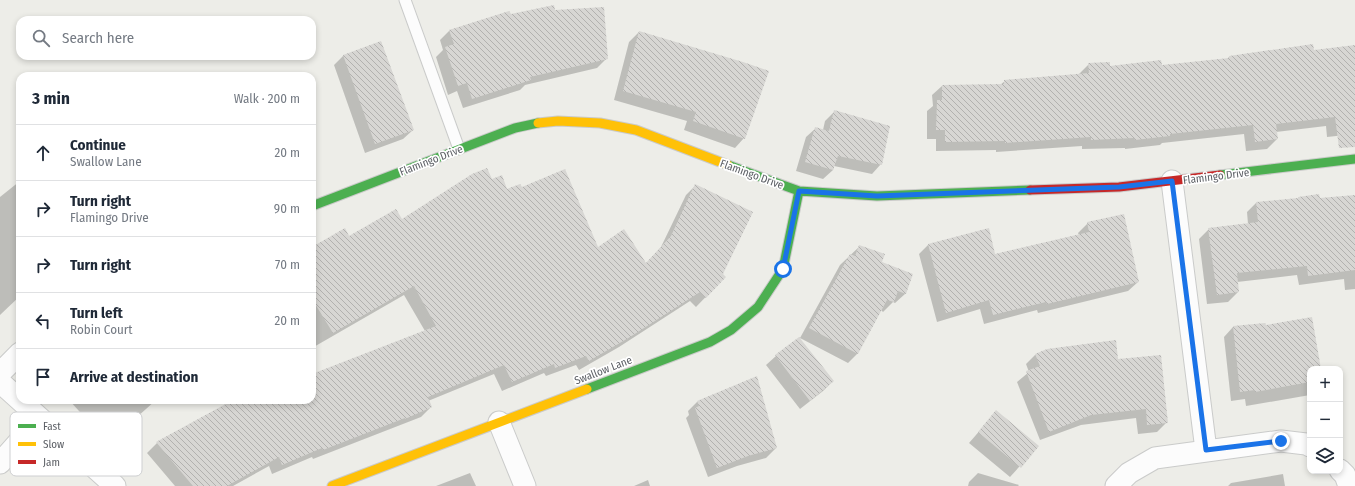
<!DOCTYPE html>
<meta charset="utf-8">
<style>
body{margin:0;font-family:"Fira Sans Condensed",sans-serif;background:#f2f2f3;color:#1f2937}
.controls{position:absolute;right:12px;bottom:12px;display:grid;overflow:hidden;border-radius:8px;box-shadow:0 2px 6px #0003}
.controls button{width:36px;height:36px;display:grid;place-items:center;padding:0;border:0;border-bottom:1px solid #e0e1e3;background:#fff;color:#1f2937;font:20px sans-serif}
.stop{position:absolute;width:12px;height:12px;margin:-9px;border:3px solid #1a73e8;border-radius:50%;background:#fff}
.stop.end{background:#1a73e8;border-color:#fff;box-shadow:0 1px 4px #0008}
.list{margin:0;padding:0;list-style:none}
h2{display:flex;justify-content:space-between;align-items:center;height:52px;margin:0;padding:0 16px;font-size:17px}
h2 small{font-size:13px;font-weight:400;color:#747a83}
.list li{display:grid;grid-template-columns:26px 1fr auto;gap:12px;align-items:center;box-sizing:border-box;height:56px;padding:0 16px;border-top:1px solid #e0e1e3}
.list b{display:block;font-size:15px;white-space:nowrap}
.list p{margin:0;font-size:13px;white-space:nowrap;color:#747a83}
.list em{font-size:13px;font-style:normal;color:#747a83}
.icon{flex:none;width:22px;height:22px;fill:none;stroke:currentColor;stroke-width:2;stroke-linecap:round;stroke-linejoin:round}
.map{position:relative;flex:none;width:1355px;height:486px;overflow:hidden}
.search{position:absolute;background:#fff;box-shadow:0 2px 6px #0003;left:16px;top:16px;width:300px;height:44px;display:flex;align-items:center;gap:10px;box-sizing:border-box;padding:0 14px;border-radius:12px;color:#747a83;font-size:15px}
.panel{position:absolute;background:#fff;box-shadow:0 2px 6px #0003;left:16px;top:72px;width:300px;height:332px;border-radius:12px}
.map>svg:first-child{display:block}
.shadow{fill:#0003}
.building{fill:url(#building-back-hatch)}
.lines{fill:none;stroke-linecap:round;stroke-linejoin:round}
.lane-casing{stroke:#cacbca;stroke-width:13}
.street-casing{stroke:#cacbca;stroke-width:23}
.fast-casing{stroke:#cacac9;stroke-width:11}
.slow-casing{stroke:#cacac9;stroke-width:11}
.jam-casing{stroke:#cacac9;stroke-width:11}
.lane{stroke:#fcfcfc;stroke-width:11}
.street{stroke:#fcfcfc;stroke-width:21}
.fast{stroke:#4caf50;stroke-width:9}
.slow{stroke:#ffc107;stroke-width:9}
.jam{stroke:#c62828;stroke-width:9}
.route{stroke:#1a73e8;stroke-width:5}
.labels{text-anchor:middle;stroke-width:3.5;stroke-linejoin:round;paint-order:stroke}
.street-label{font-size:11px;fill:#5d6066;stroke:#fff}
.key{fill:#fff;stroke:#cecfd1;stroke-width:1}
.key-label{font-size:11px;fill:#5d6066}
</style>
<div class="map">
<svg width="1355" height="486" viewBox="0 0 1355 486">
<defs>
<pattern id="building-back-hatch" width="6" height="6" patternUnits="userSpaceOnUse"><rect width="6" height="6" fill="#d7d6d3"/><path d="M-1 5l2 2M0 0l6 6M5-1l2 2" fill="none" stroke="#b2b1af"/></pattern>
</defs>
<rect width="100%" height="100%" fill="#edede8"/>
<path class="shadow" d="M555 11 607 58 597 68 525 85 520 90 463 108 457 91 448 95 436 57 443 50 440 40 450 30 510 16Z
M639 32 744 138 735 148 684 130 687 121 614 100 629 42Z
M381 42 413 130 403 139 365 153 334 65 343 56Z
M1355 46V134L1327 137 1326 126 1276 132 1277 139 1267 149 1246 151 1244 134 1162 143 1160 145 1125 149V148L1082 149V146L996 152V150L936 151V139H927V111L933 106 932 95 942 86 1000 85 1005 81 1079 75V74L1089 64 1109 68 1161 66 1227 59 1229 57 1313 51Z
M835 111 881 164 872 174 834 166 833 170 823 179 796 171 806 137 816 128 823 130 825 121Z
M20 181V296L0 315V197Z
M491 181 507 190 521 188 598 248 646 264 661 247 686 195 696 185 722 274 725 277 696 307 690 301 619 347 579 370 576 365 546 376 544 373 502 391 494 374 428 401 431 407 421 417 313 459 312 457 272 474 269 466 233 486H175L147 453 157 443 196 421 246 400H312V375L425 331 404 295 312 348V249L402 220Z
M1355 196V289L1345 290 1344 279 1299 285 1297 275 1237 282 1238 292 1228 302 1207 304 1199 239 1209 229 1248 224 1247 212 1256 203Z
M1088 223 1138 282 1128 291 1038 313 1037 310 984 324 980 309 937 322 919 254 928 245 995 255 1079 235 1078 233Z
M860 246 880 263 912 274 905 294 895 303 893 302 883 312 881 310 857 354 848 363 800 338 840 265Z
M1233 327 1320 369H1310V395L1246 406 1245 399 1231 401 1224 337Z
M799 338 833 381 823 391 800 409 766 365 776 356Z
M1035 355 1117 360 1166 423 1157 432 1138 434 1136 418 1081 425 1040 440 1017 382 1029 372 1026 364Z
M756 378 776 448 766 458 737 466 708 477 686 418 689 415 688 411 697 402Z
M69 400H156L126 427 116 415 98 432Z
M996 412 1038 446 1010 477 969 443Z
M470 473 476 486H436Z
M978 473 1019 485 1018 486H968L969 482Z
M1283 474 1285 486H1228L1231 483Z
M648 480 650 486H634Z"/>
<path class="building" d="M554 5 555 10 604 7 608 59 530 77 531 80 472 99 467 83 458 86 445 47 454 44 449 30 509 11 511 14Z
M639 31 743 62 769 71 745 139 693 121 696 112 623 91Z
M381 41 414 130 375 144 343 55Z
M1313 44 1314 50 1355 45V147L1339 148 1335 117 1276 124 1278 139 1255 142 1253 125 1170 134V136L1135 140 1134 138 1091 140V137L1005 143V141L945 142V130H936L937 100H942V85L1004 84V80L1089 73 1088 63 1110 62V66L1161 60 1162 65 1229 58V56Z
M834 110 890 126 882 165 838 156 833 170 805 162 815 127 829 131Z
M487 168 492 179 502 175 507 189 520 184 522 187 565 169 598 247 624 229 646 263 671 236 695 184 753 212 723 274 726 277 706 298 700 292 630 337 589 361 586 356 555 368 554 364 512 382 504 365 428 397 432 407 405 419V418L323 450 322 448 282 465 279 457 227 486H193L156 442 233 400H312V374L436 326 414 286 333 333 312 299V247L345 228 349 236 396 209 402 219 472 174Z
M1319 194 1320 198 1355 195V270L1308 276 1307 266 1237 273 1239 292 1217 295 1208 228 1258 222 1256 202 1298 198V197Z
M1124 214 1139 282 1047 304 1046 302 993 315 989 300 946 313 928 244 989 228 995 254 1089 232 1087 222Z
M859 245 885 254 882 262 913 274 906 294 898 291 894 302 887 300 858 354 809 328 850 254 855 256Z
M1312 317 1321 369H1310V382L1255 392V390L1240 392 1233 326 1265 323 1266 325Z
M799 337 834 381 810 401 775 355Z
M1116 340 1118 359 1161 355 1168 423 1147 425 1146 409 1091 415 1049 432 1026 371 1040 366 1035 354 1047 349Z
M757 376 777 448 748 456 717 468 695 408 699 406 697 401Z
M996 410 1039 446 1021 468 978 432Z"/>
<g class="lines">
<defs>
<path id="lane" d="M405 0 459 149"/>
<path id="street" d="M1172 181 1206 450
M0 373 20 353
M0 382 115 486
M499 422 525 486
M0 463 40 418
M1340 470 1345 475 1349 486
M1116 486 1129 473 1155 458 1281 441 1306 444 1310 446"/>
<path id="fast" d="M728 165 799 191 877 196 1030 190
M1220 175 1355 159
M312 206 515 128 538 123
M587 389 710 342 731 330 758 307 783 269 799 191"/>
<path id="slow" d="M538 123 558 121 600 123 636 130 728 165
M332 486 587 389"/>
<path id="jam" d="M1030 190 1119 187 1220 175"/>
</defs>
<use href="#lane" class="lane-casing"/>
<use href="#street" class="street-casing"/>
<use href="#fast" class="fast-casing"/>
<use href="#slow" class="slow-casing"/>
<use href="#jam" class="jam-casing"/>
<use href="#lane" class="lane"/>
<use href="#street" class="street"/>
<use href="#fast" class="fast"/>
<use href="#slow" class="slow"/>
<use href="#jam" class="jam"/>
</g>
<g class="lines">
<path class="route" d="M783 269 799 191 877 196 1119 187 1172 181 1206 450 1281 441"/>
</g>
<g class="labels">
<g class="street-label">
<text transform="translate(431 160) rotate(-21)" y="4">Flamingo Drive</text>
<text transform="translate(752 174) rotate(20)" y="4">Flamingo Drive</text>
<text transform="translate(1216 176) rotate(-7)" y="4">Flamingo Drive</text>
<text transform="translate(603 370) rotate(-21)" y="4">Swallow Lane</text>
</g>
</g>
<rect x="10" y="412" width="132" height="64" rx="6" class="key"/>
<rect x="18" y="424" width="18" height="4" fill="#4caf50"/>
<rect x="18" y="442" width="18" height="4" fill="#ffc107"/>
<rect x="18" y="460" width="18" height="4" fill="#c62828"/>
<g class="key-label">
<text x="43" y="430">Fast</text>
<text x="43" y="448">Slow</text>
<text x="43" y="466">Jam</text>
</g>
</svg>
<div class="controls">
<button>+</button>
<button>−</button>
<button><svg class="icon" aria-label="layers" viewBox="0 0 24 24"><path d="M12 4l9 5-9 5-9-5zM3 14l9 5 9-5"/></svg></button>
</div>
<div class="stop" style="left:783px;top:269px"></div>
<div class="stop end" style="left:1281px;top:441px"></div>
<div class="search"><svg class="icon" aria-label="search" viewBox="0 0 24 24"><circle cx="10" cy="10" r="6"/><path d="M15 15l6 6"/></svg>Search here</div>
<section class="panel">
<h2>3 min<small>Walk · 200 m</small></h2>
<ul class="list">
<li><svg class="icon" aria-label="ahead" viewBox="0 0 24 24"><path d="M12 20V5M6 11l6-6 6 6"/></svg><div><b>Continue</b><p>Swallow Lane</p></div><em>20 m</em></li>
<li><svg class="icon" aria-label="right" viewBox="0 0 24 24"><path d="M7 20v-9h11M14 6l5 5-5 5"/></svg><div><b>Turn right</b><p>Flamingo Drive</p></div><em>90 m</em></li>
<li><svg class="icon" aria-label="right" viewBox="0 0 24 24"><path d="M7 20v-9h11M14 6l5 5-5 5"/></svg><div><b>Turn right</b></div><em>70 m</em></li>
<li><svg class="icon" aria-label="left" viewBox="0 0 24 24"><path d="M17 20v-9H6M10 6l-5 5 5 5"/></svg><div><b>Turn left</b><p>Robin Court</p></div><em>20 m</em></li>
<li><svg class="icon" aria-label="arrive" viewBox="0 0 24 24"><path d="M6 21V4h12l-3 4 3 4H6"/></svg><div><b>Arrive at destination</b></div></li>
</ul>
</section>
</div>
